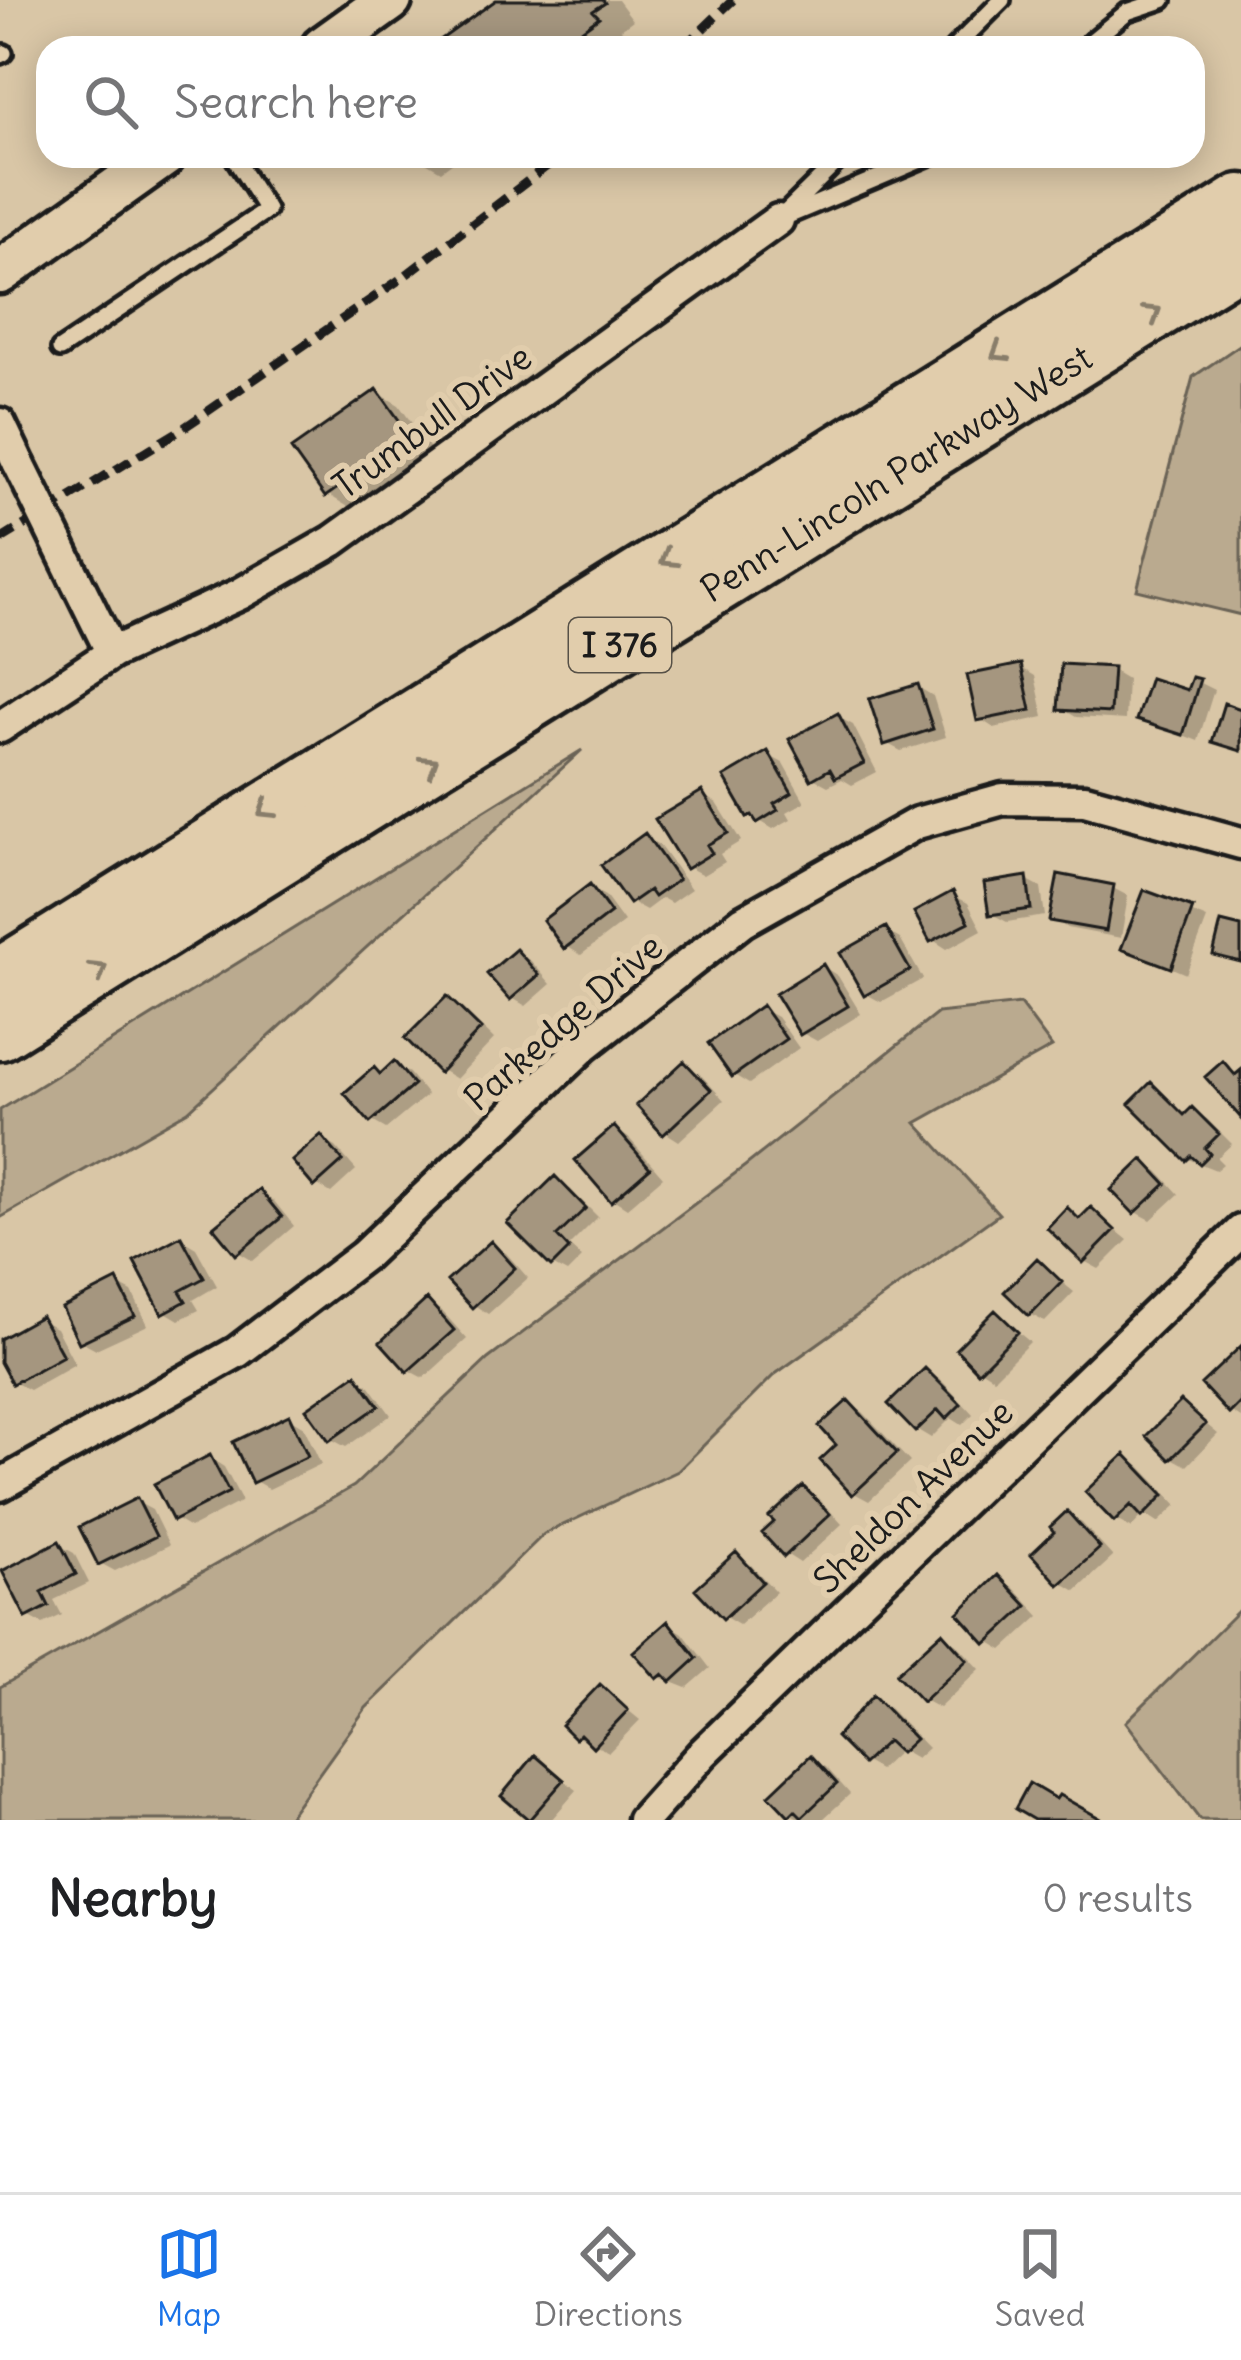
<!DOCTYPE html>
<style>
body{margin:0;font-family:Delius,sans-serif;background:#f6f6f6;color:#202124}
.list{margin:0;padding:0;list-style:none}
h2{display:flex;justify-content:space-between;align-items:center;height:156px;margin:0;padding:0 48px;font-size:51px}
h2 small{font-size:39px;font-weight:400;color:#757577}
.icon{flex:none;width:66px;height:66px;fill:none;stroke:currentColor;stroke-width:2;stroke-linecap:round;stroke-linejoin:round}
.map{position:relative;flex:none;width:1241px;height:1820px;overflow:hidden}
.search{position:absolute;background:#fff;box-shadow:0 6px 30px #0003;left:36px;right:36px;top:36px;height:132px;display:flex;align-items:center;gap:30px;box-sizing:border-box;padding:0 42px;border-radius:36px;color:#757577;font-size:45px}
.sheet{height:372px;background:#fff}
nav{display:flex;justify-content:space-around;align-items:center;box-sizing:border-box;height:168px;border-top:3px solid #e0e0e0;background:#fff;font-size:33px;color:#757577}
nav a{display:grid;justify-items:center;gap:6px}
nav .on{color:#1a73e8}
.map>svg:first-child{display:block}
.green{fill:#baaa8f;stroke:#6b6356;stroke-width:3}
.shadow{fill:#0003}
.building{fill:#a5967f;stroke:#1c1c1c;stroke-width:3}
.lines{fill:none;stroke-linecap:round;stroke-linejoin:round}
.lane-casing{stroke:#1c1c1c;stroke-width:24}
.street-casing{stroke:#1c1c1c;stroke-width:39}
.secondary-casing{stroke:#1c1c1c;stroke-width:51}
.highway-casing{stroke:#1c1c1c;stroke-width:63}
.lane{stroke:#e1cdac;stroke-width:15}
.street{stroke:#e1cdac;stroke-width:30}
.secondary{stroke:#e1cdac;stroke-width:42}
.highway{stroke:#e1cdac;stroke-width:54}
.rail{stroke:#1c1c1c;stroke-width:9;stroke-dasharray:18 9;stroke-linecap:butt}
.street-bridge-casing{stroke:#1c1c1c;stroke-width:39;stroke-linecap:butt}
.street-bridge{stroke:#e1cdac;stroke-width:30}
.oneway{stroke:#887d6b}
.labels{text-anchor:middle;stroke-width:12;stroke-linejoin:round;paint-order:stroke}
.shield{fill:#e1cdac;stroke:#575147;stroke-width:3}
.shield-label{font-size:33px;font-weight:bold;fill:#1c1c1c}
.street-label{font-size:36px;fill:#1c1c1c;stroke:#e1cdac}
</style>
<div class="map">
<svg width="1241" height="1820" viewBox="0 0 1241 1820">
<rect width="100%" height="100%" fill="#d9c6a6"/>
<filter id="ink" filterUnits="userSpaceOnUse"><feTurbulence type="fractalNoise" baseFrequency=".00833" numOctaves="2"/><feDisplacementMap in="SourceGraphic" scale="24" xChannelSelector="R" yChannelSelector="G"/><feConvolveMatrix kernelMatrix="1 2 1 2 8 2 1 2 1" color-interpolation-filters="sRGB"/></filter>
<g filter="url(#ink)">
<path class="green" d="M1241 344V615L1137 590 1193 377Z
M582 750 188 1111 0 1218V1110Z
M1020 1004 1052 1047 916 1123 999 1214 774 1375 678 1471 544 1534 366 1708 286 1820H0V1687L354 1486 488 1359 745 1166 938 1013Z
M1241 1608V1820H1200L1126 1722Z"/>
<path class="shadow" d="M501 0H618L633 20 621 29 626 35 609 48H435Z
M415 156H461L441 171Z
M377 392 399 405 431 450 350 508 327 494Z
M1020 667 1035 676 1044 717 994 728 980 719Z
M1112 670 1127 679 1125 720 1076 717 1062 709Z
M1194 680 1214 690 1198 741 1140 718 1189 694Z
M918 687 933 696 946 737 901 751 886 743Z
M838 717 853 725 877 772 852 785 842 779 828 786 813 778Z
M768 755 783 763 805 802 787 812 791 819 773 829 750 815Z
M702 794 717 803 741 841 720 854 725 862 703 875 688 867Z
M645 837 659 845 691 889 671 903 662 898 646 910 631 902Z
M1026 880 1041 888 1045 916 1007 922 992 914Z
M590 888 605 896 624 922 581 955 566 946Z
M1113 888 1128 896 1121 938 1067 928 1053 919Z
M1145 893 1207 919 1186 974 1125 948Z
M953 895 968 903 982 930 947 949 933 940Z
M886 931 900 939 923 979 881 1002 866 994Z
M516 953 531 961 551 984 526 1006 512 998Z
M824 967 838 976 861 1014 817 1041 802 1033Z
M447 999 462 1008 494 1039 456 1079 441 1070Z
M762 1009 777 1017 799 1048 749 1084 734 1075Z
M395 1065 409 1073 427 1095 386 1129 372 1121 375 1070 383 1075Z
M684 1065 699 1073 724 1100 679 1141 665 1132Z
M1151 1086 1188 1116 1193 1111 1207 1119 1232 1144 1217 1158 1223 1164 1216 1170 1188 1159Z
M615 1130 629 1138 663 1177 627 1208 613 1199Z
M322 1139 336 1147 356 1170 331 1193 316 1184Z
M1143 1163 1158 1171 1179 1194 1151 1220 1136 1212Z
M556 1180 570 1189 598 1217 569 1246 582 1258 567 1273 552 1265Z
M259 1193 274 1201 294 1226 253 1261 238 1252Z
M1091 1210 1128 1240 1099 1269 1084 1261 1067 1211 1082 1219Z
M181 1239 196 1248 217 1286 193 1300 199 1310 179 1320 164 1311Z
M491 1245 506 1253 528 1278 488 1314 474 1305Z
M1037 1262 1074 1292 1045 1322 1030 1314Z
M117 1284 132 1292 148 1325 96 1349 81 1341Z
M427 1303 442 1311 467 1339 424 1378 409 1370Z
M996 1314 1030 1342 994 1378 980 1369Z
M41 1320 56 1328 75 1364 29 1390 14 1382 0 1356V1342Z
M1241 1350V1418L1230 1411Z
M926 1372 941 1380 973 1414 962 1425 951 1418 931 1438 916 1429Z
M356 1377 370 1386 391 1415 346 1447 331 1439Z
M848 1403 863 1412 910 1462 869 1501 854 1493 841 1445Z
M1182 1404 1218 1434 1187 1466 1172 1458Z
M289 1418 304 1427 321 1464 269 1489 255 1481Z
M210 1458 224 1467 242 1501 190 1528 175 1519Z
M1125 1458 1140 1466 1177 1505 1158 1523 1144 1514 1131 1528 1116 1520Z
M803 1489 818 1498 842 1524 800 1563 786 1554Z
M137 1502 152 1510 169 1545 115 1571 100 1563Z
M1068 1515 1082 1523 1113 1557 1076 1591 1061 1582 1059 1532Z
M59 1545 74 1553 89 1583 54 1600 62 1615 43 1624 28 1616Z
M736 1556 751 1565 776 1592 739 1625 725 1617Z
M999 1579 1013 1587 1040 1616 1003 1650 988 1641Z
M669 1624 683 1633 710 1668 687 1688 659 1677Z
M942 1636 957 1644 980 1669 939 1708 924 1700Z
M601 1688 640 1720 609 1752 577 1737Z
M873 1699 888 1707 928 1748 916 1759 900 1750 879 1770 865 1762Z
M536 1759 577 1790 551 1820H535L505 1795Z
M811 1759 826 1767 850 1794 822 1820H802L791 1814Z"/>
<path class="building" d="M496 0H603L605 3 593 11 599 17 557 48H429Z
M377 389 411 437 325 497 291 449Z
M1021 664 1031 710 977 721 967 675Z
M1061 664 1113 667 1110 713 1058 710Z
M1192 677 1200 679 1183 735 1136 720 1150 678 1187 690Z
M918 684 933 729 884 745 869 699Z
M1224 703 1241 709V751L1212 742Z
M838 713 864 763 835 778 830 769 811 780 789 739Z
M768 751 792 793 774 804 778 810 757 823 752 815 747 817 724 777Z
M702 791 728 833 707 845 712 853 686 869 655 819Z
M645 833 678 880 654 897 649 890 629 904 601 865Z
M1058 874 1114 885 1106 931 1049 921Z
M1027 876 1031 909 989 915 984 883Z
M590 884 611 913 564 949 543 920Z
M1144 890 1193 908 1171 968 1121 949Z
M953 891 969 922 930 942 914 912Z
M1221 922 1241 927V962L1213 955Z
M886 927 910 970 864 996 840 953Z
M516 949 539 975 510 1000 487 974Z
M823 964 848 1006 800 1035 775 994Z
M447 996 481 1029 439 1073 405 1038Z
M762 1005 786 1039 732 1077 708 1043Z
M394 1061 414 1085 370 1123 344 1093 374 1067 380 1074Z
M684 1061 711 1090 663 1135 636 1105Z
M1223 1061 1235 1075 1241 1070V1118L1205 1077Z
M1151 1082 1184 1115 1192 1107 1219 1134 1205 1148 1210 1154 1200 1164 1191 1156 1186 1161 1129 1104Z
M614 1126 650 1168 611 1202 575 1160Z
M321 1135 343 1161 314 1187 292 1161Z
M1143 1159 1166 1184 1134 1214 1111 1190Z
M555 1176 586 1208 557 1236 569 1249 551 1267 507 1223Z
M259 1189 282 1217 236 1255 213 1227Z
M1067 1207 1079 1219 1091 1207 1115 1230 1083 1263 1047 1228Z
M181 1236 204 1278 180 1291 186 1301 162 1314 134 1261Z
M491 1241 515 1268 472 1308 447 1281Z
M1037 1258 1062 1282 1029 1316 1004 1292Z
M117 1280 135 1316 79 1343 62 1308Z
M427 1299 454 1330 407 1372 380 1342Z
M995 1310 1018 1332 978 1372 956 1349Z
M41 1316 63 1356 12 1384 0 1362V1339Z
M1241 1346V1402L1229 1414 1201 1384Z
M925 1368 961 1404 946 1419 938 1410 915 1432 888 1404Z
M356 1374 379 1406 329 1441 306 1409Z
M848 1400 897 1453 852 1495 820 1460 836 1445 819 1426Z
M1181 1401 1206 1424 1170 1460 1146 1436Z
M289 1415 308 1456 252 1483 233 1442Z
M1125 1454 1164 1495 1142 1517 1131 1505 1114 1522 1085 1492Z
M210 1455 229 1492 173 1521 154 1484Z
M803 1486 830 1514 784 1557 762 1533 774 1522 769 1517Z
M137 1498 156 1536 98 1565 79 1527Z
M1067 1511 1100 1548 1059 1585 1031 1554 1054 1532 1050 1527Z
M59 1541 76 1574 42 1592 49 1606 26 1618 2 1571Z
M736 1552 763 1582 723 1619 695 1589Z
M998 1575 1027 1606 986 1644 958 1613Z
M668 1621 697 1658 671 1682 663 1674 657 1679 633 1652Z
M942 1632 967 1660 922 1702 896 1674Z
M600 1684 628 1710 593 1747 580 1734 575 1739 561 1725Z
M873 1695 915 1739 900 1753 887 1741 863 1764 836 1737Z
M535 1755 564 1780 529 1820 501 1796Z
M811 1755 837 1784 802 1817 795 1810 789 1816 769 1795Z
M1029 1783 1056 1799 1059 1795 1103 1820H1034L1015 1809Z"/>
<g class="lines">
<defs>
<path id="lane" d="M954 48 1002 0
M1083 48 1127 12 1163 0
M0 55 4 53
M843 156 778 220 930 156
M60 349 267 210 233 156"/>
<path id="street" d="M0 424 19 464
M76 580 112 653
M0 727 112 653 240 594 333 541 778 220
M0 1485 237 1352 363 1256 583 1047 743 921 917 823 1003 799 1085 800 1241 843
M643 1820 703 1753 1241 1231"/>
<path id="secondary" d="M323 48 390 0
M0 272 163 156"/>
<g id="highway">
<path d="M0 976 1241 202"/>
<path id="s1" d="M0 1032 1241 258"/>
</g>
</defs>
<use href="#lane" class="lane-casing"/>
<use href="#street" class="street-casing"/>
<use href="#secondary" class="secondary-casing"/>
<use href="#highway" class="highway-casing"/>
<use href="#lane" class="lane"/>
<use href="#street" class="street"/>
<use href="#secondary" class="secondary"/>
<use href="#highway" class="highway"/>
<path class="rail" d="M683 48 733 0
M0 540 179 431 402 278 560 156"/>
<defs>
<path id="street-bridge" d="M19 464 76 580"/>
</defs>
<use href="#street-bridge" class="street-bridge-casing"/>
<use href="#street-bridge" class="street-bridge"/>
</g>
<defs><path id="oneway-chevron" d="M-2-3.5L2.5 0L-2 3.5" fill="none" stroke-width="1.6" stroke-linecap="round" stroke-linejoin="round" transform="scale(3)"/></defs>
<g class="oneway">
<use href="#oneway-chevron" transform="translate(1153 313) rotate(-32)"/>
<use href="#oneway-chevron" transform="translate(999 353) rotate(148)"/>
<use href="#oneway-chevron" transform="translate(668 559) rotate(148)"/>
<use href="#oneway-chevron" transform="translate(430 764) rotate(-32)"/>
<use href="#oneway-chevron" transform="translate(266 810) rotate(148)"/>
<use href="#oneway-chevron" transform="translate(99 970) rotate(-32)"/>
</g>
</g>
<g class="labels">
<rect class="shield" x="569" y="618" width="102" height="54" rx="9"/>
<g class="shield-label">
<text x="620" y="657">I 376</text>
</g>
<g class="street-label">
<text transform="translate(432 421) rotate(-36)" y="13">Trumbull Drive</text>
<text dy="13" stroke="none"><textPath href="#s1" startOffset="1056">Penn-Lincoln Parkway West</textPath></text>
<text transform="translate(563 1022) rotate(-41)" y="13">Parkedge Drive</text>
<text transform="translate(913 1496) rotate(-44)" y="13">Sheldon Avenue</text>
</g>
</g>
</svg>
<div class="search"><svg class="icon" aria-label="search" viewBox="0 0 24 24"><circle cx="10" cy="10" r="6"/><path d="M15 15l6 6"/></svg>Search here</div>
</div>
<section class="sheet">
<h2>Nearby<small>0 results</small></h2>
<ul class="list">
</ul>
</section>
<nav>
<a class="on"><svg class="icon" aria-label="map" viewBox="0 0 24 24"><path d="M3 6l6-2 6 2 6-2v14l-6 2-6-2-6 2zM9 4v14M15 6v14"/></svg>Map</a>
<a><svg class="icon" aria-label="directions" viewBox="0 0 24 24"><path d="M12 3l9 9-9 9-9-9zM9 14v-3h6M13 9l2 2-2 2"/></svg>Directions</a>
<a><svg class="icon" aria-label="saved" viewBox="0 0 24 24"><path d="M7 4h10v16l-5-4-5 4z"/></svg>Saved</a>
</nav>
